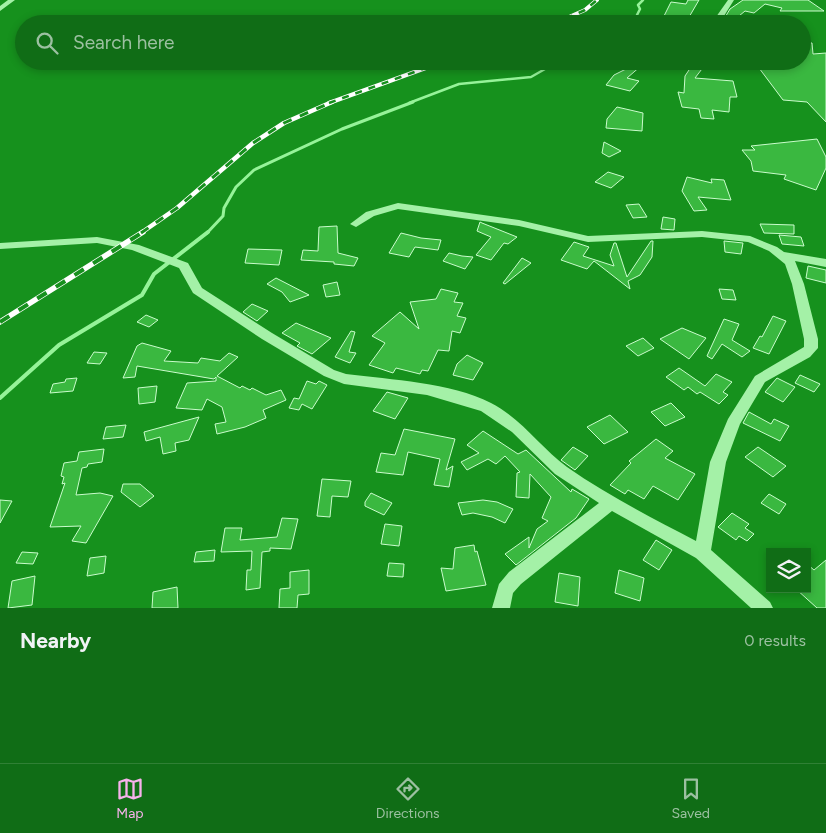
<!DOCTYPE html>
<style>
body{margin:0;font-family:Figtree,sans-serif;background:#1e7523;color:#f1f3f6}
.controls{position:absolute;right:15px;bottom:15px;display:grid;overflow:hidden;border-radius:0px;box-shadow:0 2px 8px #0003}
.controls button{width:45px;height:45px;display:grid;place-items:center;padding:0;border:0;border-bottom:1px solid #308035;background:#106d16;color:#f1f3f6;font:25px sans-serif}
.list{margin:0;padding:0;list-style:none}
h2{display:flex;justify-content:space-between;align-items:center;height:65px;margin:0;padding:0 20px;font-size:21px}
h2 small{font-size:16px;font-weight:400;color:#9cc0a1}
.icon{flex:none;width:28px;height:28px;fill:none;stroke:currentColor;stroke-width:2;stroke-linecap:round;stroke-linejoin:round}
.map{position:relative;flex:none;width:826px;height:608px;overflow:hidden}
.search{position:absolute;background:#106d16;box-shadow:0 2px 8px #0003;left:15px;right:15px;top:15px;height:55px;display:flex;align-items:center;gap:12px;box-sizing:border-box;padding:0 18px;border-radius:28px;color:#9cc0a1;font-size:19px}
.sheet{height:155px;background:#106d16}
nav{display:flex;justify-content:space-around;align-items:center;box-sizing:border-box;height:70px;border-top:1px solid #308035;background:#106d16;font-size:14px;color:#9cc0a1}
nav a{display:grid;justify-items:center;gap:2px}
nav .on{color:#f7b2ec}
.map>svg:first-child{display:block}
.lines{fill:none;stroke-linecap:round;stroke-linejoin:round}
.stream-far2{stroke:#96f399;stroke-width:2.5}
.stream-far1{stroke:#96f399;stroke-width:3}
.stream{stroke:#96f399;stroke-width:4}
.building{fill:#3ab840;stroke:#cafccc}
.minor{fill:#a4f1a7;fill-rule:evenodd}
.rail-far2-casing{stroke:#fff;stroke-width:4}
.rail-far1-casing{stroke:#fff;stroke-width:4.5}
.rail-casing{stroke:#fff;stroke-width:5.5}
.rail-far2{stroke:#16911d;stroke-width:2.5;stroke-dasharray:7;stroke-linecap:butt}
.rail-far1{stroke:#16911d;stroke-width:3;stroke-dasharray:9;stroke-linecap:butt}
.rail{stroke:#16911d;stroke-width:4;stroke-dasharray:11;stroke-linecap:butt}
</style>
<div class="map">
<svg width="826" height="608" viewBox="0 0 826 608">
<rect width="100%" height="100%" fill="#16911d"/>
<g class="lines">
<path class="stream-far2" d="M636 24 635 19 640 9 638 5 643 0
M409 103 459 84 531 77 559 61"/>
<path class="stream-far1" d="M207 233 223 216 224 208 236 187 254 170 342 129 413 102"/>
<path class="stream" d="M0 398 59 345 142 295 154 274 208 232"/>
</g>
<path class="building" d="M688 0H699L685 24H668L672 19 663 18 671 2 686 4Z
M743 0H808L824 11H780L782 8 765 4 754 13 745 11 733 21 724 19 730 9Z
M802 42 812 43 813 54 826 53V122L807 102 783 100 756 64 802 61Z
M695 61H708L695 78 733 81 737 97H730L729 112 712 110 714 119 701 118 699 109 682 107 678 92 684 93 685 76Z
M640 62 642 65 627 78 639 81 630 91 606 85 614 75Z
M617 107 643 113 642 131 606 128 607 119Z
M817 139 826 157V168L816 190 784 179 786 175 753 171 751 161 742 150H755L751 146Z
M604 142 621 151 609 157 602 153Z
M608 172 624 177 611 188 595 182Z
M687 177 712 183 711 179 724 180 731 200 698 197 707 210 694 211 682 191Z
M639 204 647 217 633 218 626 205Z
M663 217 675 219 674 230 661 229Z
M480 222 482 223 517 237 508 244 504 243 491 260 476 255 491 237 477 231Z
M760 224 794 225V234L764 233Z
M337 226 338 253 358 258 354 266 334 264V262L301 260 303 250 318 251 319 227Z
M401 233 421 238 441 240 438 250 415 247 409 257 389 253Z
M779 235 801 237 804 246 782 244Z
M651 241H653L652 257 640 275 628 281 630 289 594 261 587 269 561 260 574 242 589 247 583 256 614 266 610 255 614 243H616L627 277Z
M724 241 743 243 741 254 725 252Z
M248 249 282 250 279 265 245 263Z
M449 253 462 256 473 257 465 269 443 261Z
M522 258 531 263 505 284 503 283Z
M808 266 826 270V283L806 278Z
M276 278 309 295 290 302 282 292 267 284Z
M337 282 340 295 326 297 323 285Z
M441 289 458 293 454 302 463 303 457 316 466 318 460 333 452 331 449 351 438 350 428 371 422 370 420 374 396 368 393 373 369 365 385 343 372 336 400 312 419 329 410 302 436 299Z
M719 289 733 290 736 300 722 299Z
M252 304 268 311 257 321 243 312Z
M146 315 158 320 149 327 137 322Z
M773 316 786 321 769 354 753 348 760 336 762 337Z
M724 319 739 324 732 340 750 351 742 357 722 344 712 359 707 356Z
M296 323 331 338 312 354 297 346 300 343 282 333Z
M682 328 706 338 689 359 660 339Z
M351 331 355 332 349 352 356 353 350 363 335 357Z
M643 338 654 348 638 356 626 346Z
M142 343 171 351 164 361 198 363 201 358 220 361 229 353 238 357 217 376 240 388 242 386 250 390 252 388 266 395 281 390 286 400 263 410 266 418 245 427 217 434 215 424 226 422 222 407 207 399 202 410 176 408 187 383 216 381V377L214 379 137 366 135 377 123 378 137 346Z
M94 352 107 353 100 364 87 363Z
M467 355 483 363 473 380 453 375 457 364Z
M679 368 705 386 716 374 732 382 723 392 728 395 719 404 700 392 697 394 688 387 684 390 666 377Z
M800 375 820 384 814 392 795 383Z
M77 378 73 391 50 393 53 384 65 382 66 379Z
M777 378 795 387 783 402 765 392Z
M307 381 316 384 319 381 327 385 312 409 302 404 299 410 289 408 294 398 299 399Z
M157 386 155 402 139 404 138 388Z
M387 392 408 398 395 419 373 411Z
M671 403 685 417 665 426 651 412Z
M749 412 771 424 774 419 789 426 780 441 743 423Z
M610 415 628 432 604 444 587 427Z
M199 417 189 440 175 443 176 451 163 454 160 437 146 441 144 432Z
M126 425 123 437 103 439 106 427Z
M404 429 455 439 446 470 453 466 449 487 434 485 440 459 408 452 403 475 376 472 381 453 395 455Z
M483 431 518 454 526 450 571 492 572 489 589 499 576 518 516 565 505 554 529 537V548L537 529 548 521 542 518 551 497 530 474 529 498 516 497 517 473 520 472 505 456 496 464 488 459 467 470 461 462 479 453 467 445Z
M656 439 673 451 665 458 695 474 678 500 653 486 644 499 628 490 625 494 610 485 631 463 629 461Z
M573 447 588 456 575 470 561 460Z
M758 447 786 466 773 477 745 457Z
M104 449 102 462 88 464 87 467 82 468 76 495 100 493 113 496 86 543 72 541 81 526 50 527 65 483 62 484 64 477 61 476 64 463 77 461 79 452Z
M322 479 351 481 348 497 332 496 330 517 317 516Z
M123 484H140L154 496 140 507 121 492Z
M371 493 392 503 384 515 365 506V502Z
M769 494 786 504 779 514 761 503Z
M0 500 12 501 0 523Z
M483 500 497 502 513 509 505 523 492 517 473 513 462 515 458 503Z
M732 513 749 524 745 528 754 534 747 541 739 536 736 540 718 527Z
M282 518 298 519 291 549 270 548V551L262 552 260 588 246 590 247 570H251L252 551 221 552 225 528H242L240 540 277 537Z
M385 524 402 526 399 546 381 544Z
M656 540 672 550 659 570 643 560Z
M474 545 475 552 477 551 486 585 446 591 441 568 453 569 455 548Z
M215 550 214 561 194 562 196 552Z
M22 552 38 553 33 564 16 563Z
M106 556 104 573 87 576 90 558Z
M826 560V608H817L796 589H807V564L814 570Z
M389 563 404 564 403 577 387 576Z
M309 570V594L298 595 297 608H279L280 589 290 588V572Z
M619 570 644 578 640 601 615 593Z
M559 573 580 577 578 606 555 602Z
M35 576 32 605 8 608 12 581Z
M177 587 178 608H152L153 592Z"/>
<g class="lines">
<path class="minor" d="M8 0H15L0 11V6Z
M728 0H734L719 24H711Z
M398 203 519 220 588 236 702 231 750 236 777 247 784 252 826 259V267L795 261 804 284 818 339V348L810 357 765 382 740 424 726 462 711 550 770 602 773 608H751L696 558 612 511 521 584 513 593 510 608H492L499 584 509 572 599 503 555 474 512 432 481 411 427 395 344 384 324 376 262 339 193 293 179 268 132 250 97 243 0 249V243L97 237 139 245 188 263 202 288 272 333 334 370 346 374C392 380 450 382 491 403 522 419 540 447 567 467 607 495 652 518 696 541L710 462 728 419 755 376 804 347V339L792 284 785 264 769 251 748 242 702 237 588 242 519 226 398 209 374 216 356 227 350 224 366 212Z"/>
<defs>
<path id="rail-far2" d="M553 24 585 10 597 0
M329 103 445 61"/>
<path id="rail-far1" d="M141 233 177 208 253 143 284 123 332 102"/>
<path id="rail" d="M0 322 143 232"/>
</defs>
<use href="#rail-far2" class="rail-far2-casing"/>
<use href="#rail-far1" class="rail-far1-casing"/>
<use href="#rail" class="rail-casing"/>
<use href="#rail-far2" class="rail-far2"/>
<use href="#rail-far1" class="rail-far1"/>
<use href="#rail" class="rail"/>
</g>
</svg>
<div class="controls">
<button><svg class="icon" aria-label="layers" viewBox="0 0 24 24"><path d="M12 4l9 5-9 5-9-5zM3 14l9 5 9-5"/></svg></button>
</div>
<div class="search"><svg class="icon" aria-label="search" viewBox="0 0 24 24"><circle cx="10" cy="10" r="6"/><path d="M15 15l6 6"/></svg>Search here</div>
</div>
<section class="sheet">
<h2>Nearby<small>0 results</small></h2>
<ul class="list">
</ul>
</section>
<nav>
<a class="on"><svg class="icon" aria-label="map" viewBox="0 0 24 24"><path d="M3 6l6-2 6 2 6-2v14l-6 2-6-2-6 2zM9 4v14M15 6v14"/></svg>Map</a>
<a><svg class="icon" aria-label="directions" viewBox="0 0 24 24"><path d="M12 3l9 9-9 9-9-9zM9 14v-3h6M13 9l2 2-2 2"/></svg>Directions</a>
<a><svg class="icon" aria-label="saved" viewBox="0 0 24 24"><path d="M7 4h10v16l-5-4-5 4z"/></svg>Saved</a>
</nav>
